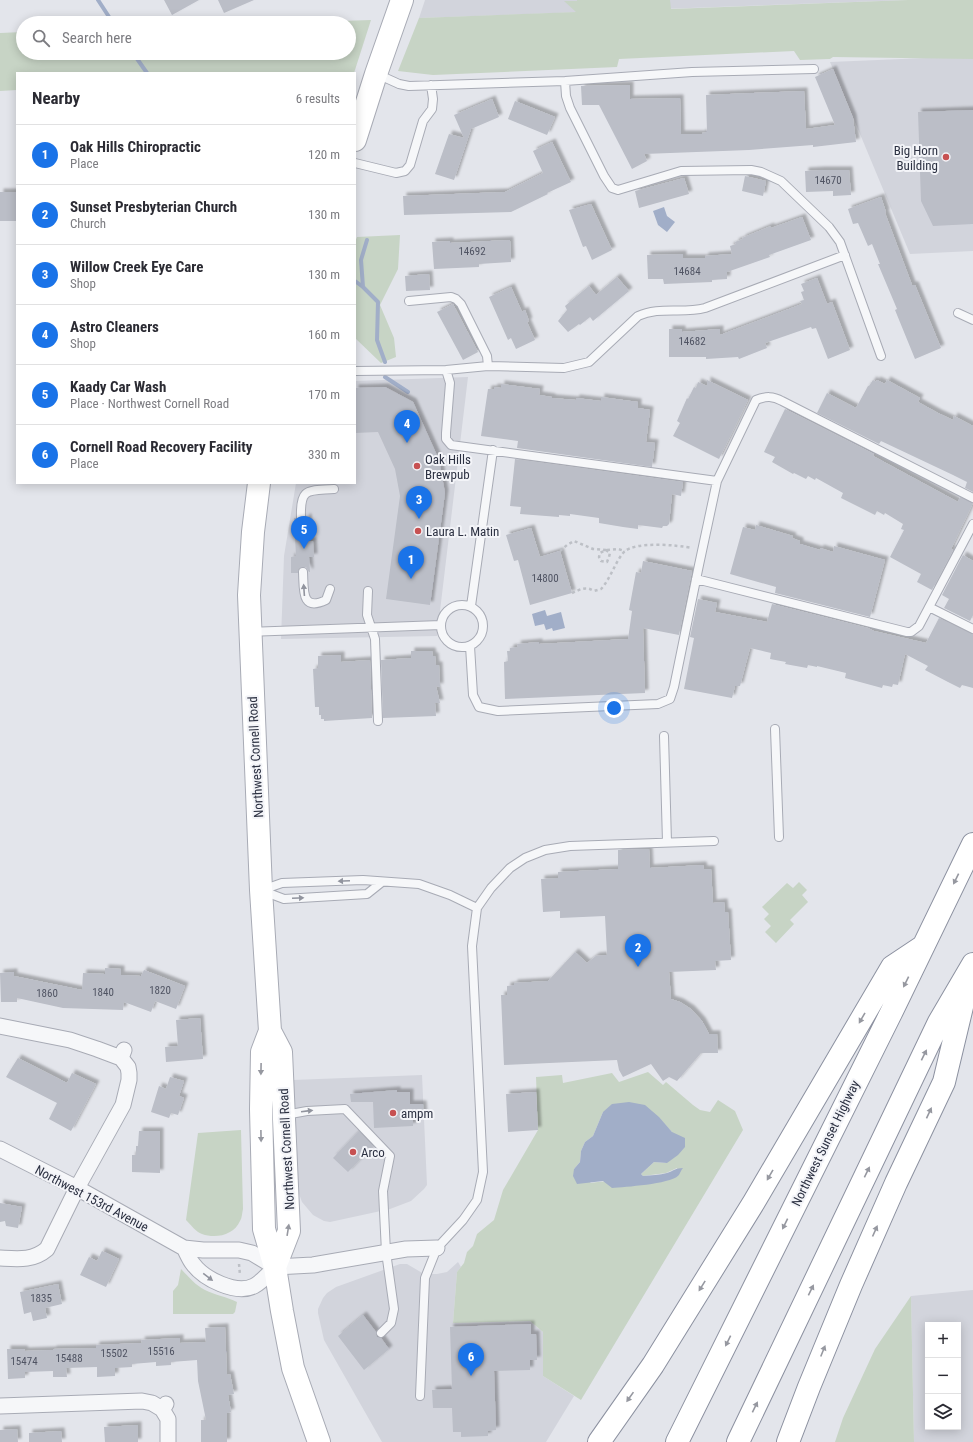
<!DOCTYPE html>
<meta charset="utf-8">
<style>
body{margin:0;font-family:"Roboto Condensed",sans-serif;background:#f7f7f7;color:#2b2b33}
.controls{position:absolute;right:12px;bottom:12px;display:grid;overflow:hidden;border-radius:0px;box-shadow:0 2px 10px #0003}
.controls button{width:36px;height:36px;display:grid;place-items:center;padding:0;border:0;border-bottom:1px solid #e1e1e2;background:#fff;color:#2b2b33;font:20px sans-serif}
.you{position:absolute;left:614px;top:708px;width:14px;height:14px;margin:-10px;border:3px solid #fff;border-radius:50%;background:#1a73e8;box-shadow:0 0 0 6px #1a73e833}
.badge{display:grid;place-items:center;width:26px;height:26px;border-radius:50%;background:#1a73e8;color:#fff;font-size:13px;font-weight:700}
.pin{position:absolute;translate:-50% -33px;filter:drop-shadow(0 1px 2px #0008)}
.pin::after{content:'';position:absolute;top:21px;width:14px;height:12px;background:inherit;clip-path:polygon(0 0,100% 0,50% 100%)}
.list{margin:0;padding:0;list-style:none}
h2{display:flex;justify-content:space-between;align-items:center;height:52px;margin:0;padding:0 16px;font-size:17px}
h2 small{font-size:13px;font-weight:400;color:#7c7c81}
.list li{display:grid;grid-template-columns:26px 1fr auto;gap:12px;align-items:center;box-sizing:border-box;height:60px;padding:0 16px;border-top:1px solid #e1e1e2}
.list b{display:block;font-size:15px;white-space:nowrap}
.list p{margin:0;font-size:13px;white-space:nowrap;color:#7c7c81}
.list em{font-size:13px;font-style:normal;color:#7c7c81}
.icon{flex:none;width:22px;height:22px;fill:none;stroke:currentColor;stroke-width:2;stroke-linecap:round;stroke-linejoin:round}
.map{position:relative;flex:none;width:973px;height:1442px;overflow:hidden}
.search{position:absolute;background:#fff;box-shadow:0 2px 10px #0003;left:16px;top:16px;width:340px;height:44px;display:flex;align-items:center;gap:10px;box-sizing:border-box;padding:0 14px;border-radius:22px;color:#7c7c81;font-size:15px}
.panel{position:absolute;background:#fff;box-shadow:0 2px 10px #0003;left:16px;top:72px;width:340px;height:412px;border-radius:0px}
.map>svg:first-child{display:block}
.built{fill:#d2d4dc;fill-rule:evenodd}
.green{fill:#c7d4c5;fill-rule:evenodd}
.water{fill:#a1aec8}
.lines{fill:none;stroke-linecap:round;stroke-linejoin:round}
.stream{stroke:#a1aec8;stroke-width:4}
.building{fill:#bbbec7;filter:url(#shadow)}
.service-casing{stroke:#a8abb5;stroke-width:10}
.minor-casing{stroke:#a8abb5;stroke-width:17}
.secondary-casing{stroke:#a8abb5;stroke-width:24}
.motorway-casing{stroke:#8c91a0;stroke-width:24}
.path{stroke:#bdc0c6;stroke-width:2.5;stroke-dasharray:3 3;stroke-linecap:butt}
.service{stroke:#f6f7f9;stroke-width:8}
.minor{stroke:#f6f7f9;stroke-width:15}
.secondary{stroke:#fff;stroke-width:22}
.motorway{stroke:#fff;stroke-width:22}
.oneway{fill:#91949e}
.oneway2{fill:#9698a0}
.poi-dot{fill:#c75152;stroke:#f3f4f8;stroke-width:1.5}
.labels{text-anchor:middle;stroke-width:4;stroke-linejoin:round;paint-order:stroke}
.number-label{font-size:11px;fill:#505463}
.poi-label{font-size:13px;fill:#2c3142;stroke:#f3f4f8;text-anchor:start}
.street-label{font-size:13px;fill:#2c3142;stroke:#f3f4f8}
</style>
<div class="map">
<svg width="973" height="1442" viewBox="0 0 973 1442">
<defs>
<filter id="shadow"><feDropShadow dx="3.5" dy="-3.5" stdDeviation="1" flood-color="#0004"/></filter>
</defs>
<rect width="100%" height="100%" fill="#e3e5eb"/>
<path class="built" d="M425 0H908L419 18Z
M973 56V251L910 254 830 62Z
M468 377 437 636 281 639 284 556 296 483H355V381Z
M422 1075 427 1185 424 1189 411 1201 390 1209 330 1222 324 1221 313 1215 302 1202 298 1191 293 1080Z
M458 1262 461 1267 457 1272 453 1323 530 1321 543 1332V1376L574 1396 546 1442H382L324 1340 318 1313V1309L323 1298 327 1293 336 1287 400 1264H407L424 1274H437L447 1272Z
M973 1290V1442H914L911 1296ZM928 1325H958V1427H928Z"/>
<path class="green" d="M577 0H670L671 9 908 0H973V59L833 57 830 59 800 60 794 51 619 59 617 67 433 75 398 71 419 18 576 12 564 1H577Z
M371 20 354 73H17V90L0 91V33L23 32V53H349V23H280Z
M400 235 398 269 380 305 394 338 396 357 381 363 355 338V242L357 237Z
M799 882 807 890 802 895 808 902 790 920 794 924 776 943 765 932 771 926 764 919 769 914 762 907 787 883 793 888Z
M648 1072 663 1085 666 1082 693 1105 700 1110 710 1112 718 1100 735 1111 743 1130 581 1400 543 1376V1332L530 1321 453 1323 457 1272 464 1263 467 1252 473 1246 477 1234 494 1220 503 1190 538 1130 536 1077 562 1075 563 1083 612 1073 619 1082ZM603 1112 659 1118 672 1132 667 1163 654 1162 641 1174 643 1176 666 1173 677 1168 678 1176C649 1189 621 1178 591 1183L574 1169 580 1162 581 1151 585 1142 593 1136Z
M241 1130 243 1209C242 1213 242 1218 240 1221 234 1235 216 1239 202 1234 196 1232 191 1225 186 1220L198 1133Z
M181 1269C188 1276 195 1285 205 1290 215 1295 227 1297 237 1302L235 1312 233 1314H173V1291L178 1285Z
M911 1296 914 1442H835L843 1418 875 1349Z"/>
<path class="water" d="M664 207 667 216 675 222 667 232 658 225 653 211Z
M545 610 547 616 561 612 565 628 553 631 552 628 546 630 544 624 535 626 532 614Z
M629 1102 645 1105 659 1117 672 1132 685 1138V1147L678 1155 667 1163 654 1162 641 1174 643 1176C651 1175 660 1175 667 1173 673 1171 676 1168 683 1168 681 1170 680 1174 678 1176 669 1184 625 1187 612 1188L603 1181 577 1184 573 1176 574 1169 580 1162 581 1151 585 1142 593 1136 603 1112 612 1104Z"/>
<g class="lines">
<path class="stream" d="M98 0 113 23
M133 53 147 73
M367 240 361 260 363 287 378 302 377 340 385 362
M355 281 363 287
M385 377 408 392"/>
</g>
<path class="building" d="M164 0H199L172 15Z
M218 0H254L224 13Z
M833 69 853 118 856 142 813 147V145L749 150 644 154 647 161 632 169 599 105H582L581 86 630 85V99L680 98 681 134H702V133L707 132 706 95 804 91 806 129 835 125 815 77Z
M492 99 499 117 471 129 454 180 435 174 449 134 464 138 454 115Z
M515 101 555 117 547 135 508 119Z
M973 110V224L933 226 921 201 918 112Z
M552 142 571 182 547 193 548 194 511 212 404 215 403 196 505 192 543 173 533 151Z
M822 170H849L851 195 833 196V191L806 192 805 171Z
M745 176 766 181 763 196 742 191Z
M684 178 689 194 639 208 635 191Z
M0 192H17V221H0Z
M881 197 886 212 885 213 912 285H915L941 348 915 359 895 310 897 309 878 264H880L872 244 868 246 858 223 853 224 848 209Z
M591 204 612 250 592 260 586 246 583 247 569 210Z
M802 217 811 240 769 255 770 257 727 272V279L712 280V282L664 284 663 279H648L647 255 683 254V258H705V256L732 254 730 246 736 244 735 242 743 239 742 238 771 226V228Z
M510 240 511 262 479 264V267L434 269 432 242 450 241V243Z
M429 274 430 290 406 291 405 276Z
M617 277 629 291 593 321 590 317 580 325 579 324 568 332 558 321 567 310 565 306 589 286 596 295Z
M817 278 827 304 832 302 850 350 828 359 816 328 812 329 811 327 765 343 767 348 739 359 738 357 706 359V357H669V329H682V332L720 329V335L802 304 800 301 804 300 801 292 804 291 801 284Z
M511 287 522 312 525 310 529 321 527 322 535 340 516 349 511 338 508 340 489 297Z
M453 304 478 352 463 360 437 312Z
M707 380 748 400 719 459 673 436 680 423 677 421 687 398 688 399 694 387 696 388 698 382 707 386Z
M873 380 876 382 877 380 885 384 887 380 920 398 918 402 938 413 953 420 954 416 973 426V492L965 488 967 482 953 475 881 441 879 444 817 413 827 393 856 408 868 386H869Z
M501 384 540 389 539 395 552 397V398L576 400V398L601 401V397L638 402V408L650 410 646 442 655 443 652 467 517 448 518 441 481 436 488 389H494V387L501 388Z
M385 387 413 402 439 460 445 493 430 605 386 599 400 496 395 469 378 432 355 433V388Z
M785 409 874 454 873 456 958 502 960 497 973 503 951 549 953 550 932 590 917 582 921 574 890 557 904 530 901 529 903 524 885 513 884 515 877 511 875 515 841 498 843 493 816 478 815 480 808 476 806 479 794 473 793 474 772 462 775 457 764 452Z
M515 459 683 482 681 496 672 494 669 524 667 526H663L662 528 638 525V529L623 527 599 523V518L570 514V516L559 515V517L520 514 521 507 510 506Z
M306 517H308L309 541H313L314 557H309L310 572H309L306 567H302L298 569V573H291V557L296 556 294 518H296L298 522H301L306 520Z
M756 525 793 536 792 538 800 541V544L820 550V548L833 552 834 546 885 560 870 617 775 593 776 587 730 574 743 527 755 530Z
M531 528 540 557 560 551 572 593 530 605 518 560 514 561 506 535Z
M963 555 973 561V615L970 621 944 608 949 599 942 595Z
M643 561 692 571 679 635 643 628 645 693 505 699 504 662 508 661 507 651H510V648L518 647 517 644 539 642V644L628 639 632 611 629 610 636 572 641 573Z
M698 599 717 603 715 612 767 622 772 604 868 628 874 631 926 643 939 618 973 634V688L962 685 960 688 948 682 925 670 928 666 905 654 898 685 893 684 892 687 883 685 882 688 845 678 846 673 817 666V667L808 665 807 668 785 664 786 662 770 659 771 653 750 648 740 686H735L732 698 684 689 694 638 690 637Z
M411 651H432L433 656H435L436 665H439L440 687 436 686 440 703H435L436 716 383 718 381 660 411 658Z
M341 655V662L370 660 372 718 324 721V719H321V715H319V707H315L313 669 318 668V656Z
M649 849 650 868 703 865 704 869H711L713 903 724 902 725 912H728L731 960 715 961 716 970 669 972 671 999 680 1002 691 1009 702 1021 709 1034H717L718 1053H701L677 1081 669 1077 663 1081 651 1064 623 1077 619 1070 617 1060 504 1065 501 995H507V986L514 985V983L548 981 575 952 587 963 596 956 607 955 605 916 560 918V911L543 912 541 879 558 878V872L618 869V850Z
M105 968 121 969V975L141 976 144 970 185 986 176 1009 155 1001 151 1012 124 1002 123 1010 63 1008 17 998V1002H1L0 973 14 972V976L82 990 83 973 105 974Z
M200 1018 203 1059 166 1062 165 1047 178 1046 176 1020Z
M18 1058 67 1083 72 1073 96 1084 71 1131 49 1119 57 1103 6 1077Z
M170 1077 184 1081 179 1096 184 1098 178 1115 171 1113 169 1118 151 1112 159 1086 166 1089Z
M397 1090V1092H410V1104H423L424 1117 413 1118V1126L374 1128 373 1102H351L350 1094Z
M536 1092 538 1130 508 1132 506 1094Z
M139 1131H160V1173L132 1172V1155H136V1146H138Z
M359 1131 373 1146 348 1172 333 1158Z
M0 1203 22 1207 18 1228 6 1226 5 1221 0 1222Z
M102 1251 119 1259 106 1287 80 1275 89 1257 97 1261Z
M58 1284 62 1304 45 1308 47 1318 33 1321 31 1312 24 1314 20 1292Z
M363 1315 376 1332 377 1337 381 1338 389 1349 364 1370 338 1336Z
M531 1324V1334H536L537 1360H530V1370L494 1371 496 1430 488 1431V1436L461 1437V1432H453L452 1408H433L432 1390 452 1389 450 1327Z
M225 1327 227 1375 230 1374 234 1394 228 1395 231 1412 227 1413V1442H201V1420H206L198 1381 197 1360 171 1362V1365L156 1366V1362L132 1364V1367L115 1368V1376L97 1377V1367L66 1368 67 1377H53V1371L25 1372V1378L8 1379 7 1349H24L25 1351 53 1350V1349L96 1348V1345L142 1343 141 1340 180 1338V1343L206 1342 205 1328Z
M138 1425V1442H105L104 1427Z
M17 1429 18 1442H0V1430Z
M61 1431 62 1442H29V1433Z"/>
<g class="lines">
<defs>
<path id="service" d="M377 74 399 84 409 86 565 81 692 72 814 69
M565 81 566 96 570 108 604 176 612 188 618 190 681 171 751 170 761 172 781 181 829 227 840 242 881 356
M355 163 396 173 405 171 410 165 423 121 432 109 433 99 431 85
M409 301 451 297 456 299 461 304 487 356 488 366
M958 313 973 320
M446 370 450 383 446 433V439L451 445 717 481
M355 371 446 370 488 366 564 368 589 362 638 316C659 306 683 314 705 308L845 255
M301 517C300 487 308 491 334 489
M303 572C304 590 301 612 326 600L330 589
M696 579 907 632H911L919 626 973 524
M368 591 367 615 375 639 378 721
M441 626a21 21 0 1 1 42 0a21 21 0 1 1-42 0Z
M471 606 493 450
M929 607 973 629
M250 632 441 625
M470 646 473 695 479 707 498 711 658 704 670 699 674 687 699 565 717 481 756 400C766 396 773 396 782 401L973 498
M775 729 779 837
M664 736 667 842
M262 890 282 883 363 880 419 884 450 895 477 908
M263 891 284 899 367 894 382 882
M285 1115 307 1111 345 1109 390 1156 383 1191 386 1252 394 1309 391 1323 381 1333
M420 1396 425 1278 437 1248 463 1220 477 1200 483 1172 472 946 477 908 491 888 510 868 525 858 545 850 570 846 714 841"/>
<path id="minor" d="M0 1026 70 1040 97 1049 121 1058
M0 1149 77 1188 184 1248 203 1250H239L252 1253 275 1267 313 1265 406 1249 437 1248
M184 1248C187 1253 189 1259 193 1264 204 1279 236 1295 254 1286 262 1282 269 1273 275 1267
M0 1258C18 1259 33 1261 47 1249L77 1188 123 1105 129 1080V1073L128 1067 121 1058 124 1050
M166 1404 162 1409 168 1419V1442
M0 1406 142 1401 152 1403 162 1409"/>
<path id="secondary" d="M355 140 376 74 402 0
M259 483 253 532 249 595 261 890 270 1031 262 1052 261 1109 264 1229 275 1267 282 1311 293 1368 319 1442
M270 1031 281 1052 289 1231 275 1267"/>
<path id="motorway" d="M599 1442 653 1365 754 1202 892 967 922 947
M677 1442 891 1013 973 844
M738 1442 939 1022 973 964
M788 1442 809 1387 851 1285 896 1183 944 1082 966 990"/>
</defs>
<use href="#service" class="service-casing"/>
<use href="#minor" class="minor-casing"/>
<use href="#secondary" class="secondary-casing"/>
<use href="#motorway" class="motorway-casing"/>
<path class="path" d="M607 550 618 549 625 551
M560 551 567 545 574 541 593 549 606 550 600 553 599 557 601 561 607 562 609 557 610 553 606 550
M572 593C581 589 586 586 594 591L601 589C611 578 615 562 624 552 635 541 677 545 692 548
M239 1264 240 1275"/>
<use href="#service" class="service"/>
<use href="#minor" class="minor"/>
<use href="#secondary" class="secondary"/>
<use href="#motorway" class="motorway"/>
</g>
<defs><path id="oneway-solid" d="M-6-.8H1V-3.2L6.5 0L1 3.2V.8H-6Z"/></defs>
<g class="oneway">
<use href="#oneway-solid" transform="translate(304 590) rotate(-94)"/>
<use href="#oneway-solid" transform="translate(344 881) rotate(178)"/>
<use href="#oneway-solid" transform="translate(298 898) rotate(-3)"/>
<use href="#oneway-solid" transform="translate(307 1111) rotate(-7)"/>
<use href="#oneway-solid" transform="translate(208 1277) rotate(37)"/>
</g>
<g class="oneway2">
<use href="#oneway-solid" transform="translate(956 879) rotate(116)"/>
<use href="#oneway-solid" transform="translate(906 982) rotate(116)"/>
<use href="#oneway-solid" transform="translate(862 1018) rotate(120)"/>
<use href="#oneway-solid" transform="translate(924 1055) rotate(-64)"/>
<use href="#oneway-solid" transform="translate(261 1069) rotate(91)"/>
<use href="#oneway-solid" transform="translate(929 1113) rotate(-65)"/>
<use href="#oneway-solid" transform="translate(261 1136) rotate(89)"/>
<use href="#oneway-solid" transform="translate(867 1172) rotate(-64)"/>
<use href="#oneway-solid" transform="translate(770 1175) rotate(120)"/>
<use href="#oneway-solid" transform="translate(785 1224) rotate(116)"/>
<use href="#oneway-solid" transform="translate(288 1230) rotate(-81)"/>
<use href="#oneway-solid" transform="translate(875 1231) rotate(-66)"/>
<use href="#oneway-solid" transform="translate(702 1286) rotate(122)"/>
<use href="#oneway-solid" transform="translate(811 1290) rotate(-64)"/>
<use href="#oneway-solid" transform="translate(728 1341) rotate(116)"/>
<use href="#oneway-solid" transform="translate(823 1351) rotate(-68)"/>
<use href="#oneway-solid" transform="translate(630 1397) rotate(125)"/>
<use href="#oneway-solid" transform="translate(755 1407) rotate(-64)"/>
</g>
<g class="poi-dot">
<circle cx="946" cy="157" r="4"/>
<circle cx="417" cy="466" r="4"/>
<circle cx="418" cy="531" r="4"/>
<circle cx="393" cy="1113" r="4"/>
<circle cx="353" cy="1152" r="4"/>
</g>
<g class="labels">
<g class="number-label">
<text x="828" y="184">14670</text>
<text x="472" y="255">14692</text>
<text x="687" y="275">14684</text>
<text x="692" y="345">14682</text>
<text x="545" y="582">14800</text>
<text x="160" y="994">1820</text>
<text x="103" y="996">1840</text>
<text x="47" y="997">1860</text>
<text x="41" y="1302">1835</text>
<text x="161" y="1355">15516</text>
<text x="114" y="1357">15502</text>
<text x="69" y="1362">15488</text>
<text x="24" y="1365">15474</text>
</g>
<g class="poi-label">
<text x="938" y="155" text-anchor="end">Big Horn<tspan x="938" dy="15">Building</tspan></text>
<text x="425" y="464">Oak Hills<tspan x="425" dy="15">Brewpub</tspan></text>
<text x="426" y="536">Laura L. Matin</text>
<text x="401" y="1118">ampm</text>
<text x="361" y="1157">Arco</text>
</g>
<g class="street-label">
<text transform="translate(255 757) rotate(-93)" y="5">Northwest Cornell Road</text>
<text transform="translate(825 1143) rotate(-64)" y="5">Northwest Sunset Highway</text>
<text transform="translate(286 1149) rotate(-93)" y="5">Northwest Cornell Road</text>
<text transform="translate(92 1198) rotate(28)" y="5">Northwest 153rd Avenue</text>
</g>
</g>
</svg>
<div class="controls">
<button>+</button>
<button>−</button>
<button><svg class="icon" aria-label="layers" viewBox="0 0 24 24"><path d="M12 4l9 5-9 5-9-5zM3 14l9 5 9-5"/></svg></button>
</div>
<div class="you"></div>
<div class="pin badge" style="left:411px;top:579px">1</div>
<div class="pin badge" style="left:638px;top:967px">2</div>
<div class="pin badge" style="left:419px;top:519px">3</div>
<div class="pin badge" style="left:407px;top:443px">4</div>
<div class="pin badge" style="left:304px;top:549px">5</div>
<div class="pin badge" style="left:471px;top:1376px">6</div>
<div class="search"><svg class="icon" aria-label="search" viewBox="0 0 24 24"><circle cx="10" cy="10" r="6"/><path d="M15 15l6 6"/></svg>Search here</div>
<section class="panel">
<h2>Nearby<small>6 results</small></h2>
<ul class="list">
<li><span class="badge">1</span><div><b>Oak Hills Chiropractic</b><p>Place</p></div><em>120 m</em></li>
<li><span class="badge">2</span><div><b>Sunset Presbyterian Church</b><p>Church</p></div><em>130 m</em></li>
<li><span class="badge">3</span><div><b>Willow Creek Eye Care</b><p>Shop</p></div><em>130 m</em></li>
<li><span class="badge">4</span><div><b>Astro Cleaners</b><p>Shop</p></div><em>160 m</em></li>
<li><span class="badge">5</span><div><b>Kaady Car Wash</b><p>Place · Northwest Cornell Road</p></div><em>170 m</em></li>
<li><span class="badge">6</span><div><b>Cornell Road Recovery Facility</b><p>Place</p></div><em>330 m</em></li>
</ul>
</section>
</div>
